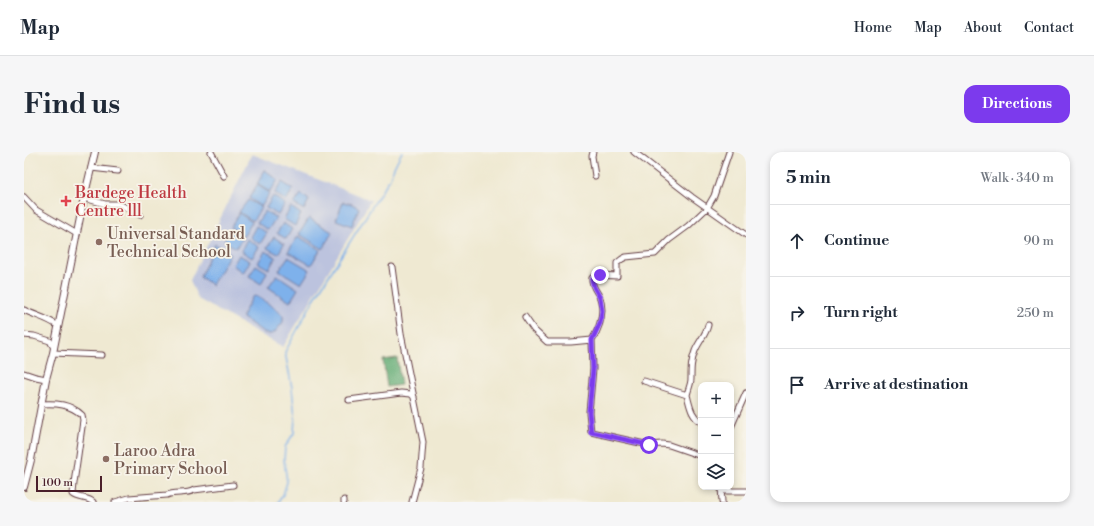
<!DOCTYPE html>
<meta charset="utf-8">
<style>
body{margin:0;font-family:"Libre Bodoni",serif;background:#f6f6f7;color:#1f2937}
.controls{position:absolute;right:12px;bottom:12px;display:grid;overflow:hidden;border-radius:8px;box-shadow:0 2px 6px #0003}
.controls button{width:36px;height:36px;display:grid;place-items:center;padding:0;border:0;border-bottom:1px solid #e0e1e3;background:#fff;color:#1f2937;font:20px sans-serif}
.scale{position:absolute;left:12px;bottom:10px;width:66px;box-sizing:border-box;padding-left:4px;border:2px solid #4a1f2b;border-top:0;font-size:11px;line-height:14px;white-space:nowrap;color:#4a1f2b;-webkit-text-stroke:3px #f7f3e8;paint-order:stroke}
.stop{position:absolute;width:12px;height:12px;margin:-9px;border:3px solid #7c3aed;border-radius:50%;background:#fff}
.stop.end{background:#7c3aed;border-color:#fff;box-shadow:0 1px 4px #0008}
.list{margin:0;padding:0;list-style:none}
h2{display:flex;justify-content:space-between;align-items:center;height:52px;margin:0;padding:0 16px;font-size:17px}
h2 small{font-size:13px;font-weight:400;color:#747a83}
.list li{display:grid;grid-template-columns:26px 1fr auto;gap:12px;align-items:center;box-sizing:border-box;height:72px;padding:0 16px;border-top:1px solid #e0e1e3}
.list b{display:block;font-size:15px;white-space:nowrap}
.list em{font-size:13px;font-style:normal;color:#747a83}
.icon{flex:none;width:22px;height:22px;fill:none;stroke:currentColor;stroke-width:2;stroke-linecap:round;stroke-linejoin:round}
.map{position:relative;flex:none;width:722px;height:350px;overflow:hidden;border-radius:12px}
header{display:flex;align-items:center;gap:24px;box-sizing:border-box;height:56px;padding:0 20px;background:#fff;border-bottom:1px solid #e0e1e3}
header strong{font-size:19px}
nav{display:flex;gap:22px;margin-inline-start:auto;font-size:14px}
.intro{display:flex;align-items:center;justify-content:space-between;box-sizing:border-box;height:96px;padding:0 24px}
h1{margin:0;font-size:28px}
.button{padding:10px 18px;border-radius:12px;background:#7c3aed;color:#fff;font-size:14px;font-weight:700}
main{display:flex;gap:24px;padding:0 24px}
aside{flex:1;background:#fff;border-radius:12px;box-shadow:0 2px 6px #0003}
.map>svg:first-child{display:block}
.industrial{fill:#bcc3de}
.forest{fill:#63ac74;stroke:#566650}
.water{fill:#7eb1eb;stroke:#64688b}
.lines{fill:none;stroke-linecap:round;stroke-linejoin:round}
.stream{stroke:#7eb1eb;stroke-width:1.5}
.minor-casing{stroke:#633d44;stroke-width:7}
.tertiary-casing{stroke:#633d44;stroke-width:8}
.minor{stroke:#fff;stroke-width:5}
.tertiary{stroke:#fff;stroke-width:6}
.route{stroke:#7c3aed;stroke-width:5}
.health-dot{fill:#e0444e;stroke:#f7f3e8;stroke-width:1.5}
.education-dot{fill:#8d6e63;stroke:#f7f3e8;stroke-width:1.5}
.labels{text-anchor:middle;stroke-width:3.5;stroke-linejoin:round;paint-order:stroke}
.health-label{font-size:16px;fill:#be3a42;stroke:#f7f3e8;text-anchor:start}
.education-label{font-size:16px;fill:#785e54;stroke:#f7f3e8;text-anchor:start}
</style>
<header>
<strong>Map</strong>
<nav><a>Home</a><a>Map</a><a>About</a><a>Contact</a></nav>
</header>
<div class="intro"><h1>Find us</h1><a class="button">Directions</a></div>
<main>
<div class="map">
<svg width="722" height="350" viewBox="0 0 722 350">
<rect width="100%" height="100%" fill="#f7f3e8"/>
<filter id="ink" filterUnits="userSpaceOnUse"><feTurbulence type="fractalNoise" baseFrequency=".025" numOctaves="2"/><feDisplacementMap in="SourceGraphic" scale="8" xChannelSelector="R" yChannelSelector="G"/><feConvolveMatrix kernelMatrix="1 2 1 2 8 2 1 2 1" color-interpolation-filters="sRGB"/></filter>
<filter id="wash" filterUnits="userSpaceOnUse"><feTurbulence type="fractalNoise" baseFrequency=".012" numOctaves="4" result="noise"/><feDisplacementMap in="SourceGraphic" scale="16" xChannelSelector="R" yChannelSelector="G"/><feGaussianBlur stdDeviation="0.9" result="paint"/><feColorMatrix in="noise" values="0 0 0 0 0 0 0 0 0 0 0 0 0 0 0 0 0 1.4 0 .05"/><feComposite in="paint" operator="in"/></filter>
<g filter="url(#wash)">
<rect width="100%" height="100%" fill="#efe9d2"/>
<path class="industrial" d="M228 2 347 48 259 195 174 147 166 128Z"/>
<path class="forest" d="M373 206 377 233 363 235 359 208Z"/>
<path class="water" d="M241 18 254 28 246 40 233 32Z
M258 30 269 37 262 49 251 41Z
M233 33 246 41 237 55 225 46Z
M277 42 285 48 280 58 270 52Z
M249 44 261 52 254 63 242 56Z
M224 48 237 55 229 69 215 60Z
M319 50 328 52 335 56 328 74 312 68Z
M267 55 277 62 271 74 260 67Z
M241 59 252 66 244 78 233 71Z
M215 61 228 70 220 84 207 75Z
M285 66 308 80 299 97 275 82Z
M259 71 268 77 262 87 253 81Z
M232 74 243 81 236 92 226 85Z
M207 77 219 85 212 96 200 89Z
M274 84 296 98 287 113 264 100Z
M250 85 260 92 254 102 243 96Z
M223 87 235 95 228 106 217 99Z
M191 92 206 102 188 133 176 125Z
M241 99 252 105 245 117 234 111Z
M215 103 226 109 219 121 209 113Z
M264 105 286 118 277 132 255 118Z
M232 113 243 120 237 132 225 124Z
M253 123 274 137 266 150 244 135Z
M230 144 234 145 254 158 259 164V170L251 180 247 182H242L219 166V162L228 146Z"/>
<g class="lines">
<path class="stream" d="M254 350 259 343 263 330 260 308 261 295 270 281 271 265 268 236 261 200 289 149 366 26C368 19 374 7 378 0"/>
</g>
</g>
<g filter="url(#ink)">
<g class="lines">
<defs>
<path id="minor" d="M187 0 200 24
M569 0 568 4 571 24
M610 0 668 45 722 83
M67 16 94 19
M0 45 12 58 53 82
M60 46 81 52H95L116 63
M368 115 377 182 399 290 397 316 388 350
M0 158C12 164 24 166 34 174
M501 165 510 178 523 190H547L568 188 569 217 565 260 567 280 625 293 638 292 645 293 677 304
M0 183 10 184 26 189 30 196
M568 188C576 175 581 161 576 146 573 139 567 134 568 126L573 123 593 124V111L598 107 602 105 631 102 645 88 664 74 683 56 690 44 705 0
M29 201 78 203
M0 221 12 225 22 227
M620 229 663 243C666 254 667 264 677 270
M663 243C664 238 667 232 667 227 667 216 667 210 671 199 675 189 682 183 684 173
M325 248 377 241 387 242 390 245
M17 252C33 251 46 252 58 263L59 268 50 331 49 342C55 347 64 345 69 350
M707 275 722 241
M697 335 698 350
M698 339H722
M91 350 105 346 143 343C151 339 162 343 170 338L209 333
M320 350V348"/>
<path id="tertiary" d="M0 335 7 308 22 227 29 201 60 46 71 0"/>
</defs>
<use href="#minor" class="minor-casing"/>
<use href="#tertiary" class="tertiary-casing"/>
<use href="#minor" class="minor"/>
<use href="#tertiary" class="tertiary"/>
</g>
</g>
<g class="lines" filter="url(#ink)">
<path class="route" d="M576 123 570 124 568 128 570 135 576 146 578 159 576 171 568 188 569 217 565 260 567 280 625 293"/>
</g>
<path class="health-dot" d="M40 43h4v4h4v4h-4v4h-4v-4h-4v-4h4z"/>
<g class="education-dot">
<circle cx="75" cy="90" r="4"/>
<circle cx="82" cy="307" r="4"/>
</g>
<g class="labels">
<g class="health-label">
<text x="51" y="46">Bardege Health<tspan x="51" dy="18">Centre lll</tspan></text>
</g>
<g class="education-label">
<text x="83" y="87">Universal Standard<tspan x="83" dy="18">Technical School</tspan></text>
<text x="90" y="304">Laroo Adra<tspan x="90" dy="18">Primary School</tspan></text>
</g>
</g>
</svg>
<div class="controls">
<button>+</button>
<button>−</button>
<button><svg class="icon" aria-label="layers" viewBox="0 0 24 24"><path d="M12 4l9 5-9 5-9-5zM3 14l9 5 9-5"/></svg></button>
</div>
<div class="scale">100 m</div>
<div class="stop" style="left:625px;top:293px"></div>
<div class="stop end" style="left:576px;top:123px"></div>
</div>
<aside>
<h2>5 min<small>Walk · 340 m</small></h2>
<ul class="list">
<li><svg class="icon" aria-label="ahead" viewBox="0 0 24 24"><path d="M12 20V5M6 11l6-6 6 6"/></svg><div><b>Continue</b></div><em>90 m</em></li>
<li><svg class="icon" aria-label="right" viewBox="0 0 24 24"><path d="M7 20v-9h11M14 6l5 5-5 5"/></svg><div><b>Turn right</b></div><em>250 m</em></li>
<li><svg class="icon" aria-label="arrive" viewBox="0 0 24 24"><path d="M6 21V4h12l-3 4 3 4H6"/></svg><div><b>Arrive at destination</b></div></li>
</ul>
</aside>
</main>
